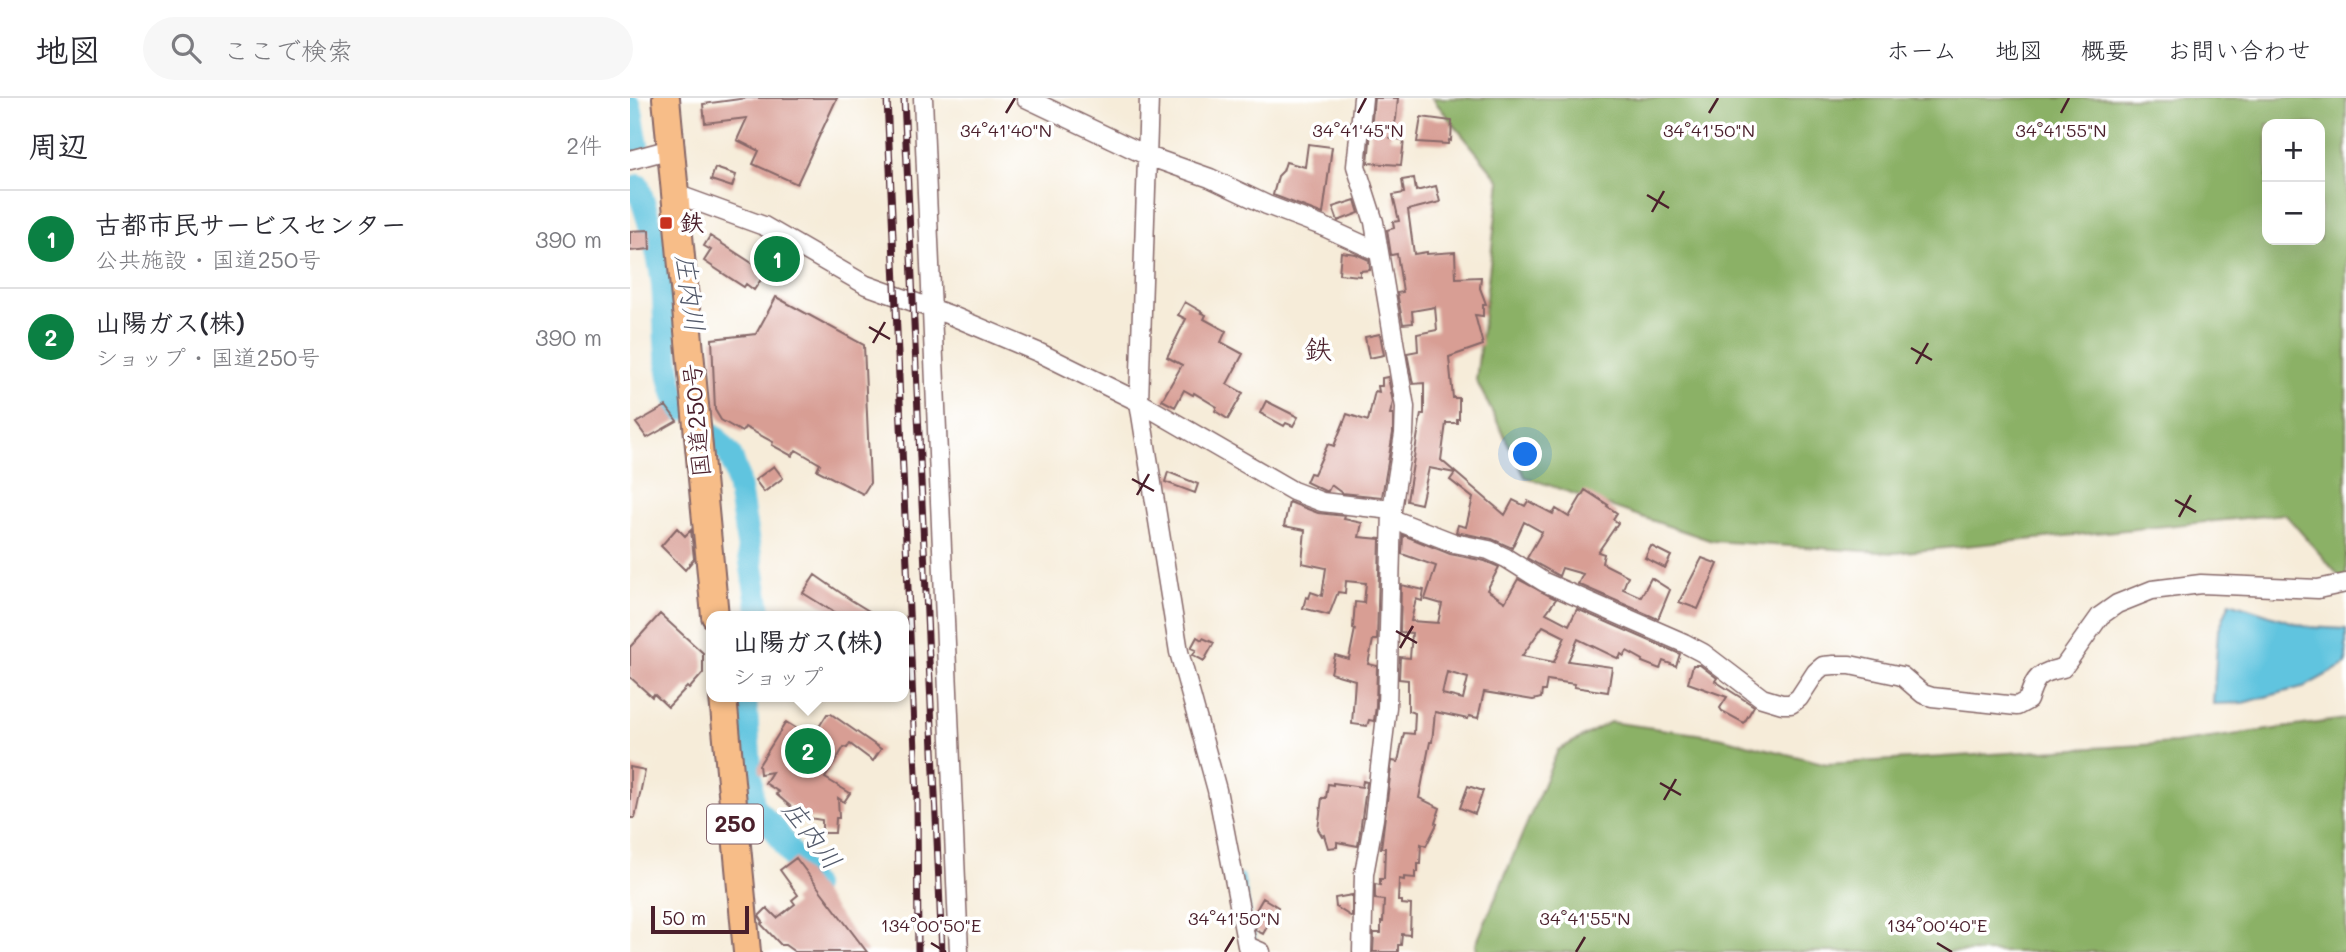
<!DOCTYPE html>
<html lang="ja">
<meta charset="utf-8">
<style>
body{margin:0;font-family:Mali,"Klee One",sans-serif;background:#f7f7f7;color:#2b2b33}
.controls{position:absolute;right:21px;top:21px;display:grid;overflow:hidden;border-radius:14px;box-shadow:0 7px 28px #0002}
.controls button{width:63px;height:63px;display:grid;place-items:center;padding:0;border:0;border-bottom:2px solid #e1e1e2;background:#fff;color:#2b2b33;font:35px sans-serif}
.scale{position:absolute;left:21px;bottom:18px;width:98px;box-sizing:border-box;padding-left:7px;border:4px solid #4a1f2b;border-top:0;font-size:19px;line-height:24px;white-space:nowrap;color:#4a1f2b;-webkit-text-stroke:5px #fff;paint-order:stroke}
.you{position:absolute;left:896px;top:357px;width:24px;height:24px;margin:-18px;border:5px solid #fff;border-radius:50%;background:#1a73e8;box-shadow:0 0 0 10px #1a73e833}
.badge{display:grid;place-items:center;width:46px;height:46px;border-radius:50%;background:#0b8043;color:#fff;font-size:23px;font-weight:700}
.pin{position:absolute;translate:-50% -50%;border:4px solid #fff;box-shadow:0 2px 7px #0006}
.popup{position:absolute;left:76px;top:513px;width:203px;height:91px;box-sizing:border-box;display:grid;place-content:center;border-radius:14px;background:#fff;filter:drop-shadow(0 2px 5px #0005);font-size:23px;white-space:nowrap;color:#7c7c81}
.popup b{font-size:26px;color:#2b2b33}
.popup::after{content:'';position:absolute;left:50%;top:100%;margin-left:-14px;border:14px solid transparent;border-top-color:#fff}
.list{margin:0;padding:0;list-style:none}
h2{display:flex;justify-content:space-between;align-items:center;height:91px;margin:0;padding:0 28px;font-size:30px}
h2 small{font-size:23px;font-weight:400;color:#7c7c81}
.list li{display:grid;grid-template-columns:46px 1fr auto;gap:21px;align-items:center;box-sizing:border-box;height:98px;padding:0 28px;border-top:2px solid #e1e1e2}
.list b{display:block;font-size:26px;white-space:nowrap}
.list p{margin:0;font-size:23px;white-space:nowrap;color:#7c7c81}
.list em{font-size:23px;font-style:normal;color:#7c7c81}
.icon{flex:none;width:38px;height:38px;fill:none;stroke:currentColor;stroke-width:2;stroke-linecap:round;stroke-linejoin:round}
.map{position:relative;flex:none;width:1716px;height:854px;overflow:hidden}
header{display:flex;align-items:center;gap:42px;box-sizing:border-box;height:98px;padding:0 35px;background:#fff;border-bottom:2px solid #e1e1e2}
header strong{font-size:33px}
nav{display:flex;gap:38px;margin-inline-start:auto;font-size:24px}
.search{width:490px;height:63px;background:#f7f7f7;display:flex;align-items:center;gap:18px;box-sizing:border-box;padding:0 24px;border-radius:38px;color:#7c7c81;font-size:26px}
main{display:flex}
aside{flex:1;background:#fff}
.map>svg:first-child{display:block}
.forest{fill:#8bb166;stroke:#6a6848;stroke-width:2;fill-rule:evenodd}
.water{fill:#61c4df;stroke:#567285;stroke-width:2}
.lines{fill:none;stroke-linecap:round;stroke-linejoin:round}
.stream{stroke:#61c4df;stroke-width:4.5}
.river{stroke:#61c4df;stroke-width:24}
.building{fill:#d89e94;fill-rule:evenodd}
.minor-casing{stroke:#866768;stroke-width:21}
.highway-casing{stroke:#866768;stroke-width:30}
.minor{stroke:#fff;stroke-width:18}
.highway{stroke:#f7bd88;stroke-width:26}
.rail-casing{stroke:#4a1f2b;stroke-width:7}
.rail{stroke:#fff;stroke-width:4.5;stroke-dasharray:13;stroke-linecap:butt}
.ticks{fill:none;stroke:#4a1f2b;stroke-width:2.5}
.poi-dot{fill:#c8321e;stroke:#fff;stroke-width:2.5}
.labels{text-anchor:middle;stroke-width:7;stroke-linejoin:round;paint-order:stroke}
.shield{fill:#fff;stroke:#80626b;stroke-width:2}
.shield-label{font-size:23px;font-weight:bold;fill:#4a1f2b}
.poi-label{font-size:24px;font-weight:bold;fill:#4a1f2b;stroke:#fff;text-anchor:start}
.street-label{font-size:24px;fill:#4a1f2b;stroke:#fff}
.water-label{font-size:26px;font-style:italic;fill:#52596a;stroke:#fff}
.quarter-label{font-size:28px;fill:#4a1f2b;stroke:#fff}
.ticks-label{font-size:18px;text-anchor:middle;fill:#4a1f2b;stroke:#fff;stroke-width:7;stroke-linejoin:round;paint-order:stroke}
</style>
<header>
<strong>地図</strong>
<div class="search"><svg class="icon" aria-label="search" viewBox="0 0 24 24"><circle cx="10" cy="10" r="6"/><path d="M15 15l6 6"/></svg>ここで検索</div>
<nav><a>ホーム</a><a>地図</a><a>概要</a><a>お問い合わせ</a></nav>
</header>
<main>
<aside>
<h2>周辺<small>2件</small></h2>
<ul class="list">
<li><span class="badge">1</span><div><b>古都市民サービスセンター</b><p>公共施設 · 国道250号</p></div><em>390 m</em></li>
<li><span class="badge">2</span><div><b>山陽ガス(株)</b><p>ショップ · 国道250号</p></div><em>390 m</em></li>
</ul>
</aside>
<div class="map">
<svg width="1716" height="854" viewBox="0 0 1716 854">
<rect width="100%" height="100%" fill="#fff"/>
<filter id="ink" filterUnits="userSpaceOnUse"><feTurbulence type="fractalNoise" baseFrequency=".0143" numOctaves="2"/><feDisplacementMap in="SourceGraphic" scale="14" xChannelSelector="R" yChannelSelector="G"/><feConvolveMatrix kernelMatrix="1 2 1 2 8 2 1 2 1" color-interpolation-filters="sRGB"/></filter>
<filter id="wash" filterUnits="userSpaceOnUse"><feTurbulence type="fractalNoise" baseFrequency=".00686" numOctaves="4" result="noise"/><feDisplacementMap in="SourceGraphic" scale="28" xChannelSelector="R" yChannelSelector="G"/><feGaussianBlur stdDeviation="1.57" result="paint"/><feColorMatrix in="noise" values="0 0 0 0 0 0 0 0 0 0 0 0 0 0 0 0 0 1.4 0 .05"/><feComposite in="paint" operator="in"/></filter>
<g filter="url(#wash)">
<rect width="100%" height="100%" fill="#f6ecd9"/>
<path class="forest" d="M802 0H1716V486L1655 416 1265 455 1082 443 895 379 846 282 870 83ZM1637 26H1690V142H1637Z
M1716 621V854H847L846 846 928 652 980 624 1089 639 1197 666 1545 645Z"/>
<path class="water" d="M1600 504 1677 529 1716 531V566L1676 588 1613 605 1583 606 1588 533Z"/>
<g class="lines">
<path class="stream" d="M612 778 619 814
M621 823 624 840"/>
<path class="river" d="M0 8 7 48
M8 88C18 121 30 154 33 188 37 227 32 275 51 311
M84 338 100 357 106 373 130 518
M115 599 122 702 124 710 145 731 182 788"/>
</g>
<g id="blocks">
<path class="building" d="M117 0H207L167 86 123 66 129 53 107 42 117 20 75 25 73 6Z
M744 0H768L766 21 760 40 774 42 771 67 738 65Z
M791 19 822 23 821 43 819 42 818 46 787 44Z
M678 46 702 49 693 116 643 97 648 78 653 73 656 64 675 69Z
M85 70 106 77 102 89 81 82Z
M784 80 786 93 806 88 810 104 778 112 784 156 797 154V156L825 154 826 180 851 179 850 190 856 206H853V218L845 217 853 247 819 259 823 300H829V321H827V325H816L811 362 875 417 883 402 895 408 898 403 923 416 926 411 939 419 955 392 978 407 977 408 987 415 983 421 988 425 968 454 974 456 972 465 998 478 993 491 1011 499 1021 480 1040 492 1028 521 948 486 953 476 932 470 929 478 897 460 912 434 894 424 882 450 862 441 826 434 828 427 836 429 843 400 820 382 825 375 799 370 791 406 777 403 791 316H794V285L783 286 777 255 788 253 787 236 807 232 805 209 782 213 783 225 773 226 767 195 773 194 767 156 761 157 757 132 764 130 763 124 769 123 763 97 774 95 772 82Z
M725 102 729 115 708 123 703 109Z
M19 132 20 151 0 153V133Z
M80 138 125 167 136 142 167 160 158 180 138 171 124 192 116 186 114 189 74 163 81 152 74 148Z
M711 154 726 156 739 162 740 172 730 173V178L709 176Z
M146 199 234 247 240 385 233 396 187 372 190 366 166 352 162 358 142 347 143 344 115 329 112 334 91 322 85 312 82 241 126 236Z
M555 204 572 214 571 215 576 217 574 221 596 233 591 244 613 256 597 286 613 295 598 321 585 313 587 309 564 295 563 297 554 292 545 309 532 302 552 267 537 259 556 221 548 217Z
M750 236 754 257 739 260 735 239Z
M758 279 763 304 760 316H763V335L752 399 712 395 701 387 698 393H695L676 384 680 375 684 376 698 346 704 348 717 316 738 323 745 293 749 294 748 288H752V280Z
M636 303 668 319 663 328 656 325 654 328 630 315Z
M36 308 47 323 17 340 6 325Z
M144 368 153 380 134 394 125 382Z
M538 374 568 386 565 395 535 384Z
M659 404 688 415 715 418 714 421 732 425 729 439 750 441 747 542H743L738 566 747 568 746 608 744 623 739 622 737 628 722 626 725 582 701 575 705 557 719 561 725 531 723 530 725 504 734 505 736 485 716 483 715 495 708 494 699 517 673 510 676 499 679 500 681 494 692 498 696 470 672 465 675 432 654 428Z
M47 430 55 438 61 432 64 461 55 472 31 448Z
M773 437 820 456 855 463 869 469 857 492 875 504 888 481 926 501 916 515 939 527 947 511 1050 556 1046 568 1033 563 1030 571 1012 564 1013 562 997 553 994 558 991 556 989 561 948 541 938 563 982 569 978 594 944 589 945 586 917 582 915 593H912L911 600 903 602 854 594 848 620 839 618 838 621 805 614 802 644H800L789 700 810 710 805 725 807 726 796 748 791 746 790 766H788V774H785V780L774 779V782L769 781 768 803H772V806L781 807 780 837 772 836 771 847H768V854H743L744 835H751V824H753L754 802 745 801V786L750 787V781H754L755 750H751L762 663 768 664 774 635 784 636 785 615 778 613V582L769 581 770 559 780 560 782 535 770 534 771 487 794 492 792 503 786 501 781 523 808 525 812 506 795 501 806 468 772 456ZM913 528 935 539 924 564 892 558ZM817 574 838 580 833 601 812 596Z
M1021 448 1041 458 1035 470 1015 460Z
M1072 460 1088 466 1068 511 1049 504Z
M185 477 221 502 247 518H210L173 495Z
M30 516 73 555V575L59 591 57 589 38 609 24 596 22 599 0 579V549Z
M567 539 572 542 573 540 584 545 574 563 563 557 566 552 561 550Z
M1063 567H1070L1087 580 1085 583 1124 608 1114 625 1092 613 1090 610 1097 599 1058 585Z
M197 616H201L251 651 243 663 220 646 217 650 214 649 195 680 220 695 214 704 208 700 209 720H206L205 735H192V722L173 719 146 696 149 694 135 685 142 674 130 676 129 667 156 624 182 640Z
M0 669 15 672 5 720H0Z
M733 683 737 684 728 748 707 744V749L698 750 694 737 692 738 688 731 692 700H696L698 686 703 687V685L732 689Z
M838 688 853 693 845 716 830 710Z
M166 760 184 784 237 854H165L155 847H151L131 826 133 824 129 818 137 810 147 820 165 806 162 802 168 797 150 772Z
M722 797V819L706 809 705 800Z
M633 800 648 809 633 836 625 832 626 826 623 817Z"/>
</g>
</g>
<g filter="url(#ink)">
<use href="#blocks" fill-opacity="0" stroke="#866768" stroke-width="2"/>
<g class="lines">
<defs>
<path id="minor" d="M293 0 329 854
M396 0 518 58 580 80 637 107 692 128 749 154
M519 0 509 304 549 554 587 692 617 848 631 854
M0 62 41 51
M46 96 134 128 236 187 320 217 410 255 509 304 663 393 692 404 762 412
M762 421 824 445 859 452 876 460 914 484 1054 545 1073 555 1132 600 1152 606H1161L1169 600 1186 574 1193 568 1204 567H1220L1272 578 1293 596 1302 599 1387 608 1398 602C1405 578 1409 575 1433 570L1470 518 1487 506 1522 492 1571 486 1688 491 1716 485
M732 854 734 776 744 721 757 609 762 412 774 336 775 309 744 124 726 68 733 0"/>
<path id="highway" d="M36 0 85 518
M93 599 117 854"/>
</defs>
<use href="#minor" class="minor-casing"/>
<use href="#highway" class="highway-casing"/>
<use href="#minor" class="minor"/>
<use href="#highway" class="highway"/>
<defs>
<path id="rail" d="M257 0 287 700 288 854
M274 0 312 854"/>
</defs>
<use href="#rail" class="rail-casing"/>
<use href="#rail" class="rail"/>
</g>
</g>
<path class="ticks" d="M376 15 385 0M728 15 736 0M1079 15 1088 0M1431 15 1439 0M1017 97 1039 110M1022 114 1034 93M239 229 260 241M243 245 255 224M1281 250 1302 262M1286 266 1298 245M502 381 524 393M507 397 519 376M1545 402 1566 414M1549 419 1561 397M766 533 787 545M770 550 783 528M1030 685 1051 697M1034 702 1046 681M301 845 316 854M1307 845 1322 854M595 854 604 839M946 854 955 839"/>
<rect class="poi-dot" x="29" y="118" width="14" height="14" rx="3.5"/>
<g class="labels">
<rect class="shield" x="77" y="706.5" width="56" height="39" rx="5"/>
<g class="shield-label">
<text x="105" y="734">250</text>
</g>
<g class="poi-label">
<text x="50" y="133">鉄</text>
</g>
<g class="street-label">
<text transform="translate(67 322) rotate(-95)" y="8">国道250号</text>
</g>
<g class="water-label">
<text transform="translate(60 195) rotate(82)" y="9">庄内川</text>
<text transform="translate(182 737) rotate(53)" y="9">庄内川</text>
</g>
<g class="quarter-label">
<text x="688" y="261">鉄</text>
</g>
</g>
<g class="ticks-label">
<text x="376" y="39">34°41'40"N</text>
<text x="728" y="39">34°41'45"N</text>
<text x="1079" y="39">34°41'50"N</text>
<text x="1431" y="39">34°41'55"N</text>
<text x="604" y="827">34°41'50"N</text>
<text x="955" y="827">34°41'55"N</text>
<text x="301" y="834">134°00'50"E</text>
<text x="1307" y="834">134°00'40"E</text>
</g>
</svg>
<div class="controls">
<button>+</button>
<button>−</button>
</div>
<div class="scale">50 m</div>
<div class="you"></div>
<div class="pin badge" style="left:147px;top:161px">1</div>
<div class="pin badge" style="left:178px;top:653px">2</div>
<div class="popup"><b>山陽ガス(株)</b>ショップ</div>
</div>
</main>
